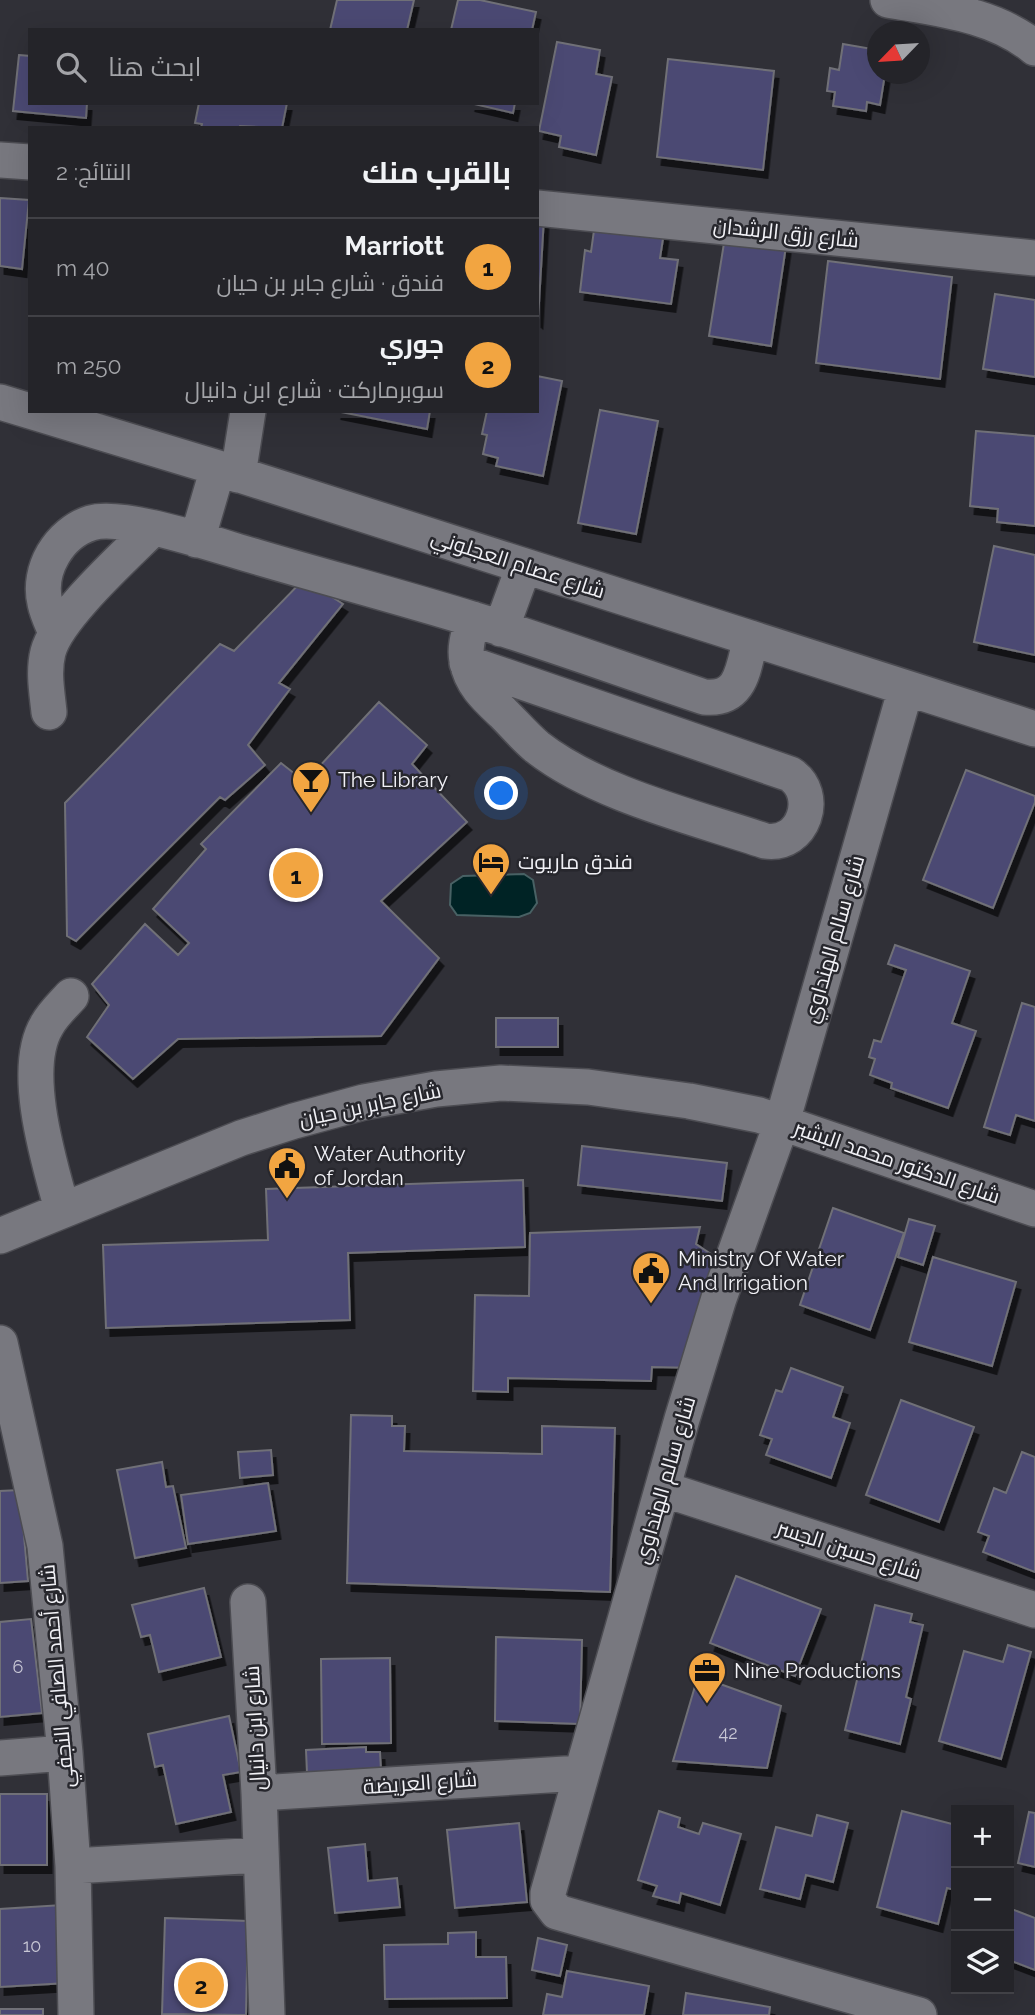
<!DOCTYPE html>
<html lang="ar">
<meta charset="utf-8">
<style>
body{margin:0;font-family:Raleway,Cairo,sans-serif;background:#2c2c31;color:#f1f3f6;direction:rtl}
.controls{position:absolute;right:21px;bottom:21px;display:grid;overflow:hidden;border-radius:0px;box-shadow:0 7px 28px #0002}
.controls button{width:63px;height:63px;display:grid;place-items:center;padding:0;border:0;border-bottom:2px solid #414146;background:#242429;color:#f1f3f6;font:35px sans-serif}
.compass{position:absolute;left:867px;top:21px;width:63px;height:63px;border-radius:50%;background:#242429;box-shadow:0 7px 28px #0002;rotate:245deg}
.you{position:absolute;left:502px;top:794px;width:24px;height:24px;margin:-18px;border:5px solid #fff;border-radius:50%;background:#1a73e8;box-shadow:0 0 0 10px #1a73e833}
.badge{display:grid;place-items:center;width:46px;height:46px;border-radius:50%;background:#f2a541;color:#111;font-size:23px;font-weight:700}
.pin{position:absolute;translate:-50% -50%;border:4px solid #fff;box-shadow:0 2px 7px #0006}
.list{margin:0;padding:0;list-style:none}
h2{display:flex;justify-content:space-between;align-items:center;height:91px;margin:0;padding:0 28px;font-size:30px}
h2 small{font-size:23px;font-weight:400;color:#a3a4a8}
.list li{display:grid;grid-template-columns:46px 1fr auto;gap:21px;align-items:center;box-sizing:border-box;height:98px;padding:0 28px;border-top:2px solid #414146}
.list b{display:block;font-size:26px;white-space:nowrap}
.list p{margin:0;font-size:23px;white-space:nowrap;color:#a3a4a8}
.list em{font-size:23px;font-style:normal;color:#a3a4a8}
.icon{flex:none;width:38px;height:38px;fill:none;stroke:currentColor;stroke-width:2;stroke-linecap:round;stroke-linejoin:round}
.map{position:relative;flex:none;width:1035px;height:2015px;overflow:hidden;direction:ltr}
.search{position:absolute;background:#242429;box-shadow:0 7px 28px #0002;left:28px;top:28px;width:511px;height:77px;display:flex;align-items:center;gap:18px;box-sizing:border-box;padding:0 24px;border-radius:0px;color:#a3a4a8;font-size:26px}
.panel{position:absolute;background:#242429;box-shadow:0 7px 28px #0002;left:28px;top:126px;width:511px;height:287px;border-radius:0px;direction:rtl}
.map>svg:first-child{display:block}
.water{fill:#002325;stroke:#486164;stroke-width:2}
.building{fill:#4b4973;stroke:#707077;stroke-width:2;filter:url(#shadow)}
.lines{fill:none;stroke-linecap:round;stroke-linejoin:round}
.minor-casing{stroke:#4c4c52;stroke-width:38}
.minor{stroke:#78787f;stroke-width:35}
.labels{text-anchor:middle;stroke-width:5;stroke-linejoin:round;paint-order:stroke}
.number-label{font-size:18px;fill:#c8c7d5}
.street-label{font-size:21px;fill:#f1f1f6;stroke:#27272d}
.poi-label{font-size:21px;fill:#f1f1f6;stroke:#27272d;text-anchor:start}
</style>
<div class="map">
<svg width="1035" height="2015" viewBox="0 0 1035 2015">
<defs>
<filter id="shadow"><feDropShadow dx="4.5" dy="8" stdDeviation="0" flood-color="#0009"/></filter>
</defs>
<rect width="100%" height="100%" fill="#303037"/>
<path class="water" d="M524 874 533 880 537 903 530 913 519 917 457 915 450 905 451 884 463 876Z"/>
<path class="building" d="M337 0H414L407 30H330Z
M458 0H480L536 12 532 30H451Z
M557 42 600 50 596 74 612 77 596 155 559 147 561 136 539 131Z
M843 44 878 50V74H885L880 105 867 102 866 111 833 106 835 92 827 91 830 68 839 70Z
M19 55 30 56V103H87L86 118 13 111Z
M668 59 774 71 763 170 657 157Z
M199 103H287L282 128 240 126 239 128H201L202 124 195 123Z
M470 103H515L513 113Z
M0 198 29 200 22 269 0 266Z
M537 216 544 217 538 320 537 319Z
M596 216 665 226 660 258 678 260 671 304 580 292 585 250 591 252Z
M725 237 786 246 771 346 709 336Z
M828 261 952 277 940 379 816 363Z
M995 294 1035 300V377L983 369Z
M537 376 562 381 543 476 496 466 498 458 483 454 487 435 482 434 487 411H537Z
M600 410 658 421 636 534 578 523Z
M336 411H430L427 429Z
M976 431 1035 436V526L997 522 998 509 970 506Z
M994 546 1035 555V655L974 642Z
M304 579 343 604 279 683 290 689 248 745 265 765 225 800 220 797 76 941 67 936 65 803 220 644 234 651Z
M379 702 427 745 412 764 467 822 381 901 439 958 381 1036 178 1039 133 1079 87 1037 109 1005 92 984 145 924 178 955 189 943 153 909 206 849 201 844 281 763 305 782Z
M966 770 1035 796V802L993 908 923 880Z
M895 945 970 971 952 1023 976 1031 948 1108 891 1088 892 1083 870 1075 875 1059 869 1057 874 1040 881 1042 906 970 888 964Z
M1022 1003 1035 1007V1121L1016 1115 1010 1135 984 1127Z
M496 1018H558V1047H496Z
M582 1146 727 1163 722 1201 578 1185Z
M523 1180 525 1247 348 1253 350 1320 106 1328 103 1245 268 1240 266 1189Z
M833 1208 904 1233 870 1330 800 1305Z
M909 1219 935 1226 923 1265 898 1257Z
M700 1227 696 1244 714 1256 713 1282 697 1368 652 1367 651 1381 508 1378V1392L473 1391 475 1295 529 1296 530 1233Z
M933 1257 1016 1282 992 1366 909 1342Z
M791 1368 843 1387 833 1417 850 1423 831 1478 766 1455 772 1439 760 1435 776 1390 782 1392Z
M901 1400 974 1427 939 1522 866 1495Z
M351 1415 392 1416V1426H405L404 1451 542 1454V1426L615 1428 610 1592 347 1583Z
M271 1450 273 1475 240 1478 238 1452Z
M1022 1452 1035 1457V1572L983 1552 989 1536 978 1532 994 1488 1006 1493Z
M162 1462 166 1487 173 1486 186 1548 135 1558 117 1470Z
M268 1483 276 1531 188 1544 181 1495Z
M20 1490 28 1581 0 1583V1491Z
M736 1576 821 1609 795 1676 710 1643Z
M204 1588 221 1657 159 1672 150 1635 141 1637 132 1605Z
M875 1605 912 1614 910 1622 923 1625 906 1697 911 1699 900 1744 845 1730Z
M31 1619 42 1713 0 1717V1622Z
M496 1637 582 1640 580 1724 495 1721Z
M1008 1645 1031 1652 1001 1759 939 1741 964 1651 1003 1662Z
M390 1658 391 1743 322 1744 321 1659Z
M698 1676 781 1706 767 1768 673 1761Z
M229 1716 241 1772 223 1775 231 1812 176 1824 163 1765 155 1767 148 1734Z
M366 1747V1752H380L381 1770 307 1773 306 1750Z
M0 1794H47V1865H0Z
M659 1811 680 1818 678 1827 699 1834 703 1823 741 1834 720 1905 681 1893 679 1903 653 1896 657 1886 638 1880Z
M902 1811 956 1825V1850L952 1867 956 1869V1887L955 1890 947 1888 938 1924 877 1907Z
M1029 1812 1035 1813V1867L1018 1863Z
M817 1815 848 1823 833 1882 806 1875 800 1899 760 1889 776 1827 812 1836Z
M519 1823 527 1902 455 1908 447 1830Z
M365 1844 368 1881 397 1878 400 1907 335 1913 328 1848Z
M62 1905 67 1983 0 1987V1909Z
M1009 1908 1035 1918V1970L1009 1960Z
M165 1918 248 1921 246 2015 162 2014Z
M476 1932V1957H506L507 1998 385 1999 384 1945 448 1944V1933Z
M538 1938 567 1945 560 1976 532 1970Z
M567 1971 649 1986 644 2015H543L547 1994 562 1997Z
M686 1993 770 2007 769 2015H683Z
M0 2009H43V2015H0Z"/>
<g class="lines">
<defs>
<path id="minor" d="M888 0C938 9 994 14 1035 48
M0 160 30 162
M537 208 1035 258
M0 402 218 468 1035 729
M238 475 248 411
M197 540 218 468
M501 629 524 566
M56 633C52 623 47 613 45 603 37 570 59 533 91 523 124 513 221 547 257 557 328 578 401 597 472 619 550 643 626 671 704 697 743 701 743 667 751 638
M467 663 790 774C821 794 804 847 765 841 694 817 597 794 537 747 525 737 514 724 503 713 487 698 471 684 467 661 464 647 469 633 473 619
M906 688 782 1122 719 1298 682 1419 548 1893V1900L557 1912 919 2015
M49 712C47 692 43 672 48 652 57 617 124 557 152 529
M62 1209C49 1162 20 1069 47 1025 53 1014 63 1005 71 996
M0 1236 241 1138 294 1121 364 1102 436 1089 501 1083 588 1087 689 1101 759 1115 1035 1209
M0 1343 45 1546 65 1753 73 1866 76 2015
M663 1489 1035 1610
M248 1602 259 1793 267 2015
M0 1758 65 1753
M259 1793 581 1773
M73 1866 259 1855"/>
</defs>
<use href="#minor" class="minor-casing"/>
<use href="#minor" class="minor"/>
</g>
<defs>
<symbol id="bar-pin" viewBox="-11 -11 22 30"><path d="M0 17L-7.5 6A9.5 9.5 0 1 1 7.5 6Z" fill="#f2a541" stroke="#27272d"/><path d="M-6-5H6L.8 .8V4.5H3.5V6h-7V4.5H-.8V.8Z" fill="#111"/></symbol>
<symbol id="hotel-pin" viewBox="-11 -11 22 30"><path d="M0 17L-7.5 6A9.5 9.5 0 1 1 7.5 6Z" fill="#f2a541" stroke="#27272d"/><path d="M-6-4.5h1.5V1H6V5H4.5V3h-9V5H-6ZM-4 0a1.8 1.8 0 1 1 3.6 0ZM.5 0V-2.5h3Q6-2.5 6 0Z" fill="#111"/></symbol>
<symbol id="civic-pin" viewBox="-11 -11 22 30"><path d="M0 17L-7.5 6A9.5 9.5 0 1 1 7.5 6Z" fill="#f2a541" stroke="#27272d"/><path d="M-.6-6.5H3V-4.5H.6V-3L4-1V1h2V6H-6V1h2V-1L-.6-3ZM-1.2 2.5V6h2.4V2.5Z" fill="#111"/></symbol>
<symbol id="office-pin" viewBox="-11 -11 22 30"><path d="M0 17L-7.5 6A9.5 9.5 0 1 1 7.5 6Z" fill="#f2a541" stroke="#27272d"/><path d="M-6-3h4V-5.5h4V-3h4V5H-6ZM-1-4.5V-3h2v-1.5ZM-6 0V1H6V0Z" fill="#111"/></symbol>
</defs>
<g fill-rule="evenodd">
<use href="#bar-pin" x="289" y="758" width="44" height="60"/>
<use href="#hotel-pin" x="469" y="840" width="44" height="60"/>
<use href="#civic-pin" x="265" y="1144" width="44" height="60"/>
<use href="#civic-pin" x="629" y="1249" width="44" height="60"/>
<use href="#office-pin" x="685" y="1649" width="44" height="60"/>
</g>
<g class="labels">
<g class="number-label">
<text x="18" y="1673">6</text>
<text x="728" y="1739">42</text>
<text x="32" y="1952">10</text>
</g>
<g class="street-label">
<text transform="translate(786 233) rotate(6)" y="7">شارع رزق الرشدان</text>
<text transform="translate(518 564) rotate(18)" y="7">شارع عصام العجلوني</text>
<text transform="translate(834 939) rotate(-74)" y="7">شارع سالم الهنداوي</text>
<text transform="translate(370 1105) rotate(-12)" y="7">شارع جابر بن حيان</text>
<text transform="translate(897 1162) rotate(19)" y="7">شارع الدكتور محمد البشير</text>
<text transform="translate(665 1480) rotate(-74)" y="7">شارع سالم الهنداوي</text>
<text transform="translate(849 1550) rotate(18)" y="7">شارع حسين الجسر</text>
<text transform="translate(57 1676) rotate(-95)" y="7">شارع أحمد الصافي النجفي</text>
<text transform="translate(255 1728) rotate(-93)" y="7">شارع ابن دانيال</text>
<text transform="translate(420 1783) rotate(-4)" y="7">شارع العريضة</text>
</g>
<g class="poi-label">
<text x="338" y="787">The Library</text>
<text x="518" y="869">فندق ماريوت</text>
<text x="314" y="1161">Water Authority<tspan x="314" dy="24">of Jordan</tspan></text>
<text x="678" y="1266">Ministry Of Water<tspan x="678" dy="24">And Irrigation</tspan></text>
<text x="734" y="1678">Nine Productions</text>
</g>
</g>
</svg>
<div class="controls">
<button>+</button>
<button>−</button>
<button><svg class="icon" aria-label="layers" viewBox="0 0 24 24"><path d="M12 4l9 5-9 5-9-5zM3 14l9 5 9-5"/></svg></button>
</div>
<svg class="compass" viewBox="-18 -18 36 36"><path d="M0-13l5 13h-10z" fill="#e53935"/><path d="M0 13l5-13h-10z" fill="#a3a4a8"/></svg>
<div class="you"></div>
<div class="pin badge" style="left:296px;top:875px">1</div>
<div class="pin badge" style="left:201px;top:1985px">2</div>
<div class="search"><svg class="icon" aria-label="search" viewBox="0 0 24 24"><circle cx="10" cy="10" r="6"/><path d="M15 15l6 6"/></svg>ابحث هنا</div>
<section class="panel">
<h2>بالقرب منك<small>النتائج: 2</small></h2>
<ul class="list">
<li><span class="badge">1</span><div><b>Marriott</b><p>فندق · شارع جابر بن حيان</p></div><em>40 m</em></li>
<li><span class="badge">2</span><div><b>جوري</b><p>سوبرماركت · شارع ابن دانيال</p></div><em>250 m</em></li>
</ul>
</section>
</div>
